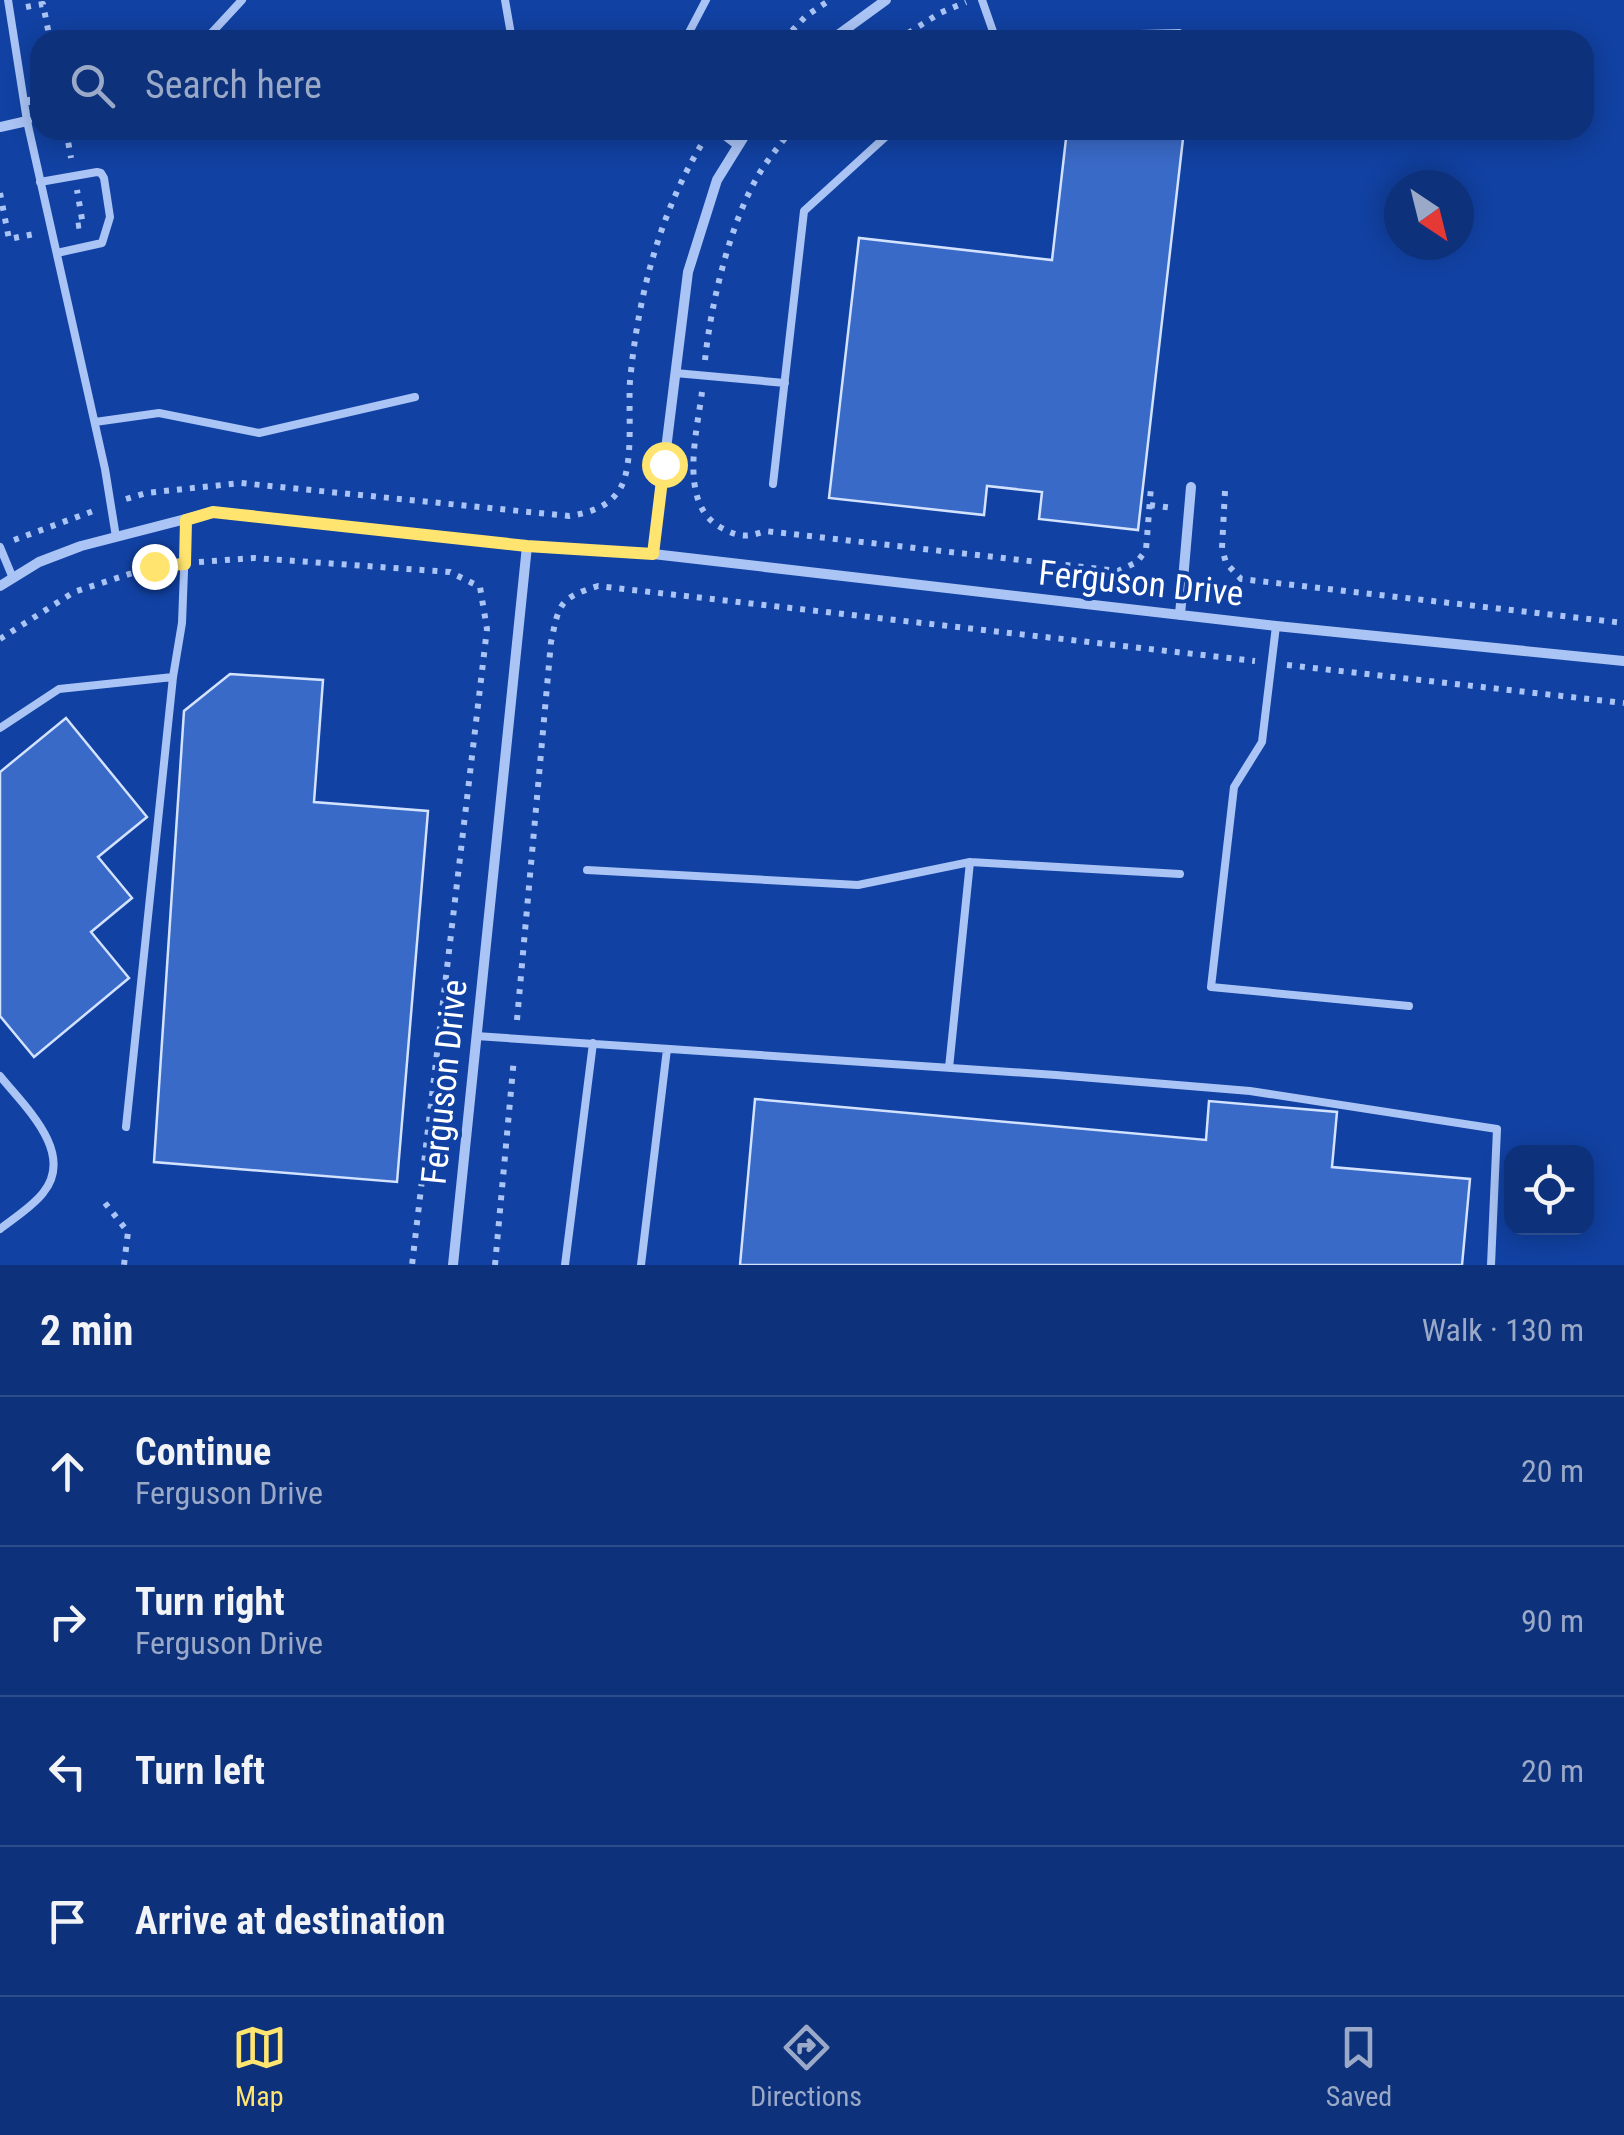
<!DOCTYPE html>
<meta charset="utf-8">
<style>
body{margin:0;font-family:"Roboto Condensed",sans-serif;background:#16397f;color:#f1f3f6}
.controls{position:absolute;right:30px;bottom:30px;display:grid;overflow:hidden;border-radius:20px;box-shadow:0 5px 25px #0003}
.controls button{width:90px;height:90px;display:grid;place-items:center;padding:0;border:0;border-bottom:2px solid #2d4c8b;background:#0d317a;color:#f1f3f6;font:50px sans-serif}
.compass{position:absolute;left:1384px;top:170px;width:90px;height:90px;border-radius:50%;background:#0d317a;box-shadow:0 5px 25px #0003;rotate:145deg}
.stop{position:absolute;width:30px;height:30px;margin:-22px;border:8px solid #ffe46f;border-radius:50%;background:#fff}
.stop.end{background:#ffe46f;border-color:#fff;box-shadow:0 2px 10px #0008}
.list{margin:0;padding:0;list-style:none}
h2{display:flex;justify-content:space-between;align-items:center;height:130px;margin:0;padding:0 40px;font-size:42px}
h2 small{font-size:32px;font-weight:400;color:#9aa9c7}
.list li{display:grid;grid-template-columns:65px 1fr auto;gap:30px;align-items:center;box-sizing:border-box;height:150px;padding:0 40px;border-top:2px solid #2d4c8b}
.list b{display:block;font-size:38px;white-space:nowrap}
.list p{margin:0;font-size:32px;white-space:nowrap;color:#9aa9c7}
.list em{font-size:32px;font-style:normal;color:#9aa9c7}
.icon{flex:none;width:55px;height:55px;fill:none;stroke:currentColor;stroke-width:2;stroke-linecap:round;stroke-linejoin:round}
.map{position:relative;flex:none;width:1624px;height:1265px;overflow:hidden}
.search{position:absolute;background:#0d317a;box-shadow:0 5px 25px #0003;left:30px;right:30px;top:30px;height:110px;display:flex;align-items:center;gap:25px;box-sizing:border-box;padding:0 35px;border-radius:30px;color:#9aa9c7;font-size:38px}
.sheet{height:730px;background:#0d317a}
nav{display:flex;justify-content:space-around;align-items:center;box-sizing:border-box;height:140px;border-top:2px solid #2d4c8b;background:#0d317a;font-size:28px;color:#9aa9c7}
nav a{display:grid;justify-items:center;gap:5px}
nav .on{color:#ffe46f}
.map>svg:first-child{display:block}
.building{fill:#3a6ac8;stroke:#d3e2fe;stroke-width:2.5}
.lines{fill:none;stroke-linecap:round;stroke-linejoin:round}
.path{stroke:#aac4f5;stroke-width:6;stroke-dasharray:5 8;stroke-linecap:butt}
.lane{stroke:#aac4f5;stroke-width:8}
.street{stroke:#aac4f5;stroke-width:10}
.route{stroke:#ffe46f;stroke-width:12}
.labels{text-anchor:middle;stroke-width:8;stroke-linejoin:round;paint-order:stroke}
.street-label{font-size:35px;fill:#fff;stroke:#1141a2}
</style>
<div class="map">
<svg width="1624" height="1265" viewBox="0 0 1624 1265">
<rect width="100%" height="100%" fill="#1141a2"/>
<path class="building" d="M1067 130H1184L1138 530 1039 519 1042 492 987 486 984 515 829 498 859 238 1052 260Z
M230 674 323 680 314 802 428 811 397 1182 154 1162 184 711Z
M66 718 147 817 98 857 132 898 91 932 129 978 34 1057 0 1016V772Z
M755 1099 1206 1140 1209 1101 1337 1112 1332 1167 1470 1179 1462 1265H740Z"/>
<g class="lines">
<path class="path" d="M26 7 43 4 50 40
M783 40 806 16 830 0
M897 40 940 13 966 2
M66 130 71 158
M0 193 9 239 34 234
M76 226 83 225 77 190
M705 360C711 303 730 223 759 174 768 159 780 145 791 130
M702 392C697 432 678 503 720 527 738 537 746 538 765 531L1118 571 1137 562 1146 550 1151 487
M1225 491 1222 548 1226 563 1241 579 1624 623
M126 499 146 493 241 483 569 516C589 513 610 507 621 487 634 463 628 410 630 381 638 297 659 214 703 142
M1150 505 1173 508
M14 540 96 510
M199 562 254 558 450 572 480 587 487 629 412 1265
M0 639 74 592 154 566 167 565
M1287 665 1624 703
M517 1020 551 642C559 604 559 598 598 586L1255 661
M105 1203 128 1232 124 1265
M495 1265 514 1058"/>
<path class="lane" d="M8 0 27 121 105 469 116 537
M505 0 512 40
M982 0 996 40
M205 40 242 0
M685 40 706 0
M1048 40 1062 36 1179 33
M24 102 40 99
M717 130 738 146
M40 182 97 172 101 173 104 178 110 217 102 243 57 253
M675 373 785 383
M95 422 159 413 259 433 415 397
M773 484 804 211 893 130
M0 547 12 576
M1276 626 1262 742 1234 787 1211 987 1409 1006
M0 728 59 689 173 677
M587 870 858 885 970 862 1180 874
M476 1036 1056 1075 1250 1091 1497 1129 1491 1265
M949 1068 970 862
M0 1076C24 1106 76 1153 43 1193 32 1207 14 1218 0 1229
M126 1127 173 677 182 623 186 519
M565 1265 593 1043
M641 1265 667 1049"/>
<path class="street" d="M831 40 886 0
M0 127 27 121
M653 554 688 272 717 180 748 130
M0 586 39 562 81 546 213 512 527 546 653 554 1276 626 1624 661
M1180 615 1191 487
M453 1265 527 546"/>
</g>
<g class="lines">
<path class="route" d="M154 566 185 564 186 520 213 512 527 546 653 554 664 464"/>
</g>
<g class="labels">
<g class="street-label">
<text transform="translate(1141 583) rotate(6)" y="12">Ferguson Drive</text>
<text transform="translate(444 1082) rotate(-84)" y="12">Ferguson Drive</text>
</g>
</g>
</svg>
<div class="controls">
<button><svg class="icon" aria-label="locate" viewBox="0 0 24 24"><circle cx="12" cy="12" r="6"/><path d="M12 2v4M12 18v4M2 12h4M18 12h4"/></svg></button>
</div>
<svg class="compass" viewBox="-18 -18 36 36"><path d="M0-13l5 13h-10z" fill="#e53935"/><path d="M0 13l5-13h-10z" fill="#9aa9c7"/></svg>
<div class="stop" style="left:664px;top:464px"></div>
<div class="stop end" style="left:154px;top:566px"></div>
<div class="search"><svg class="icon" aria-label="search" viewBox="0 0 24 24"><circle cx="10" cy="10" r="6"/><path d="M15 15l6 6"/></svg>Search here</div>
</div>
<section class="sheet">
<h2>2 min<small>Walk · 130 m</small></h2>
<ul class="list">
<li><svg class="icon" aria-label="ahead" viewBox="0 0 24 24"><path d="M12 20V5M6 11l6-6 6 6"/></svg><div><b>Continue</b><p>Ferguson Drive</p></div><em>20 m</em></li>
<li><svg class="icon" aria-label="right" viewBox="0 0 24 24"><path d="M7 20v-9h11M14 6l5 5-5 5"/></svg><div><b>Turn right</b><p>Ferguson Drive</p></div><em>90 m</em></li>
<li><svg class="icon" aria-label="left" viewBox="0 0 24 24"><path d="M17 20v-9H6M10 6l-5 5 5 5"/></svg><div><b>Turn left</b></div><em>20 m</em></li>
<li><svg class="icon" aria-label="arrive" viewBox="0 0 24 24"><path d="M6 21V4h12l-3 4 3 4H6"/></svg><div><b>Arrive at destination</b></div></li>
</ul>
</section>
<nav>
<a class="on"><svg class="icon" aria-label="map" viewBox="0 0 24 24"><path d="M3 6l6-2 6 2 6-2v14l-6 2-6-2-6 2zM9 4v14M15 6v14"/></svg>Map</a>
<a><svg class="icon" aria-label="directions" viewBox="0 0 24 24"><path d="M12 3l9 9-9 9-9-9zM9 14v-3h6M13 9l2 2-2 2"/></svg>Directions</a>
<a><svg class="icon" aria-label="saved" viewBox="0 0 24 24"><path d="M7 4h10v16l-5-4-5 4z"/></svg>Saved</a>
</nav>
